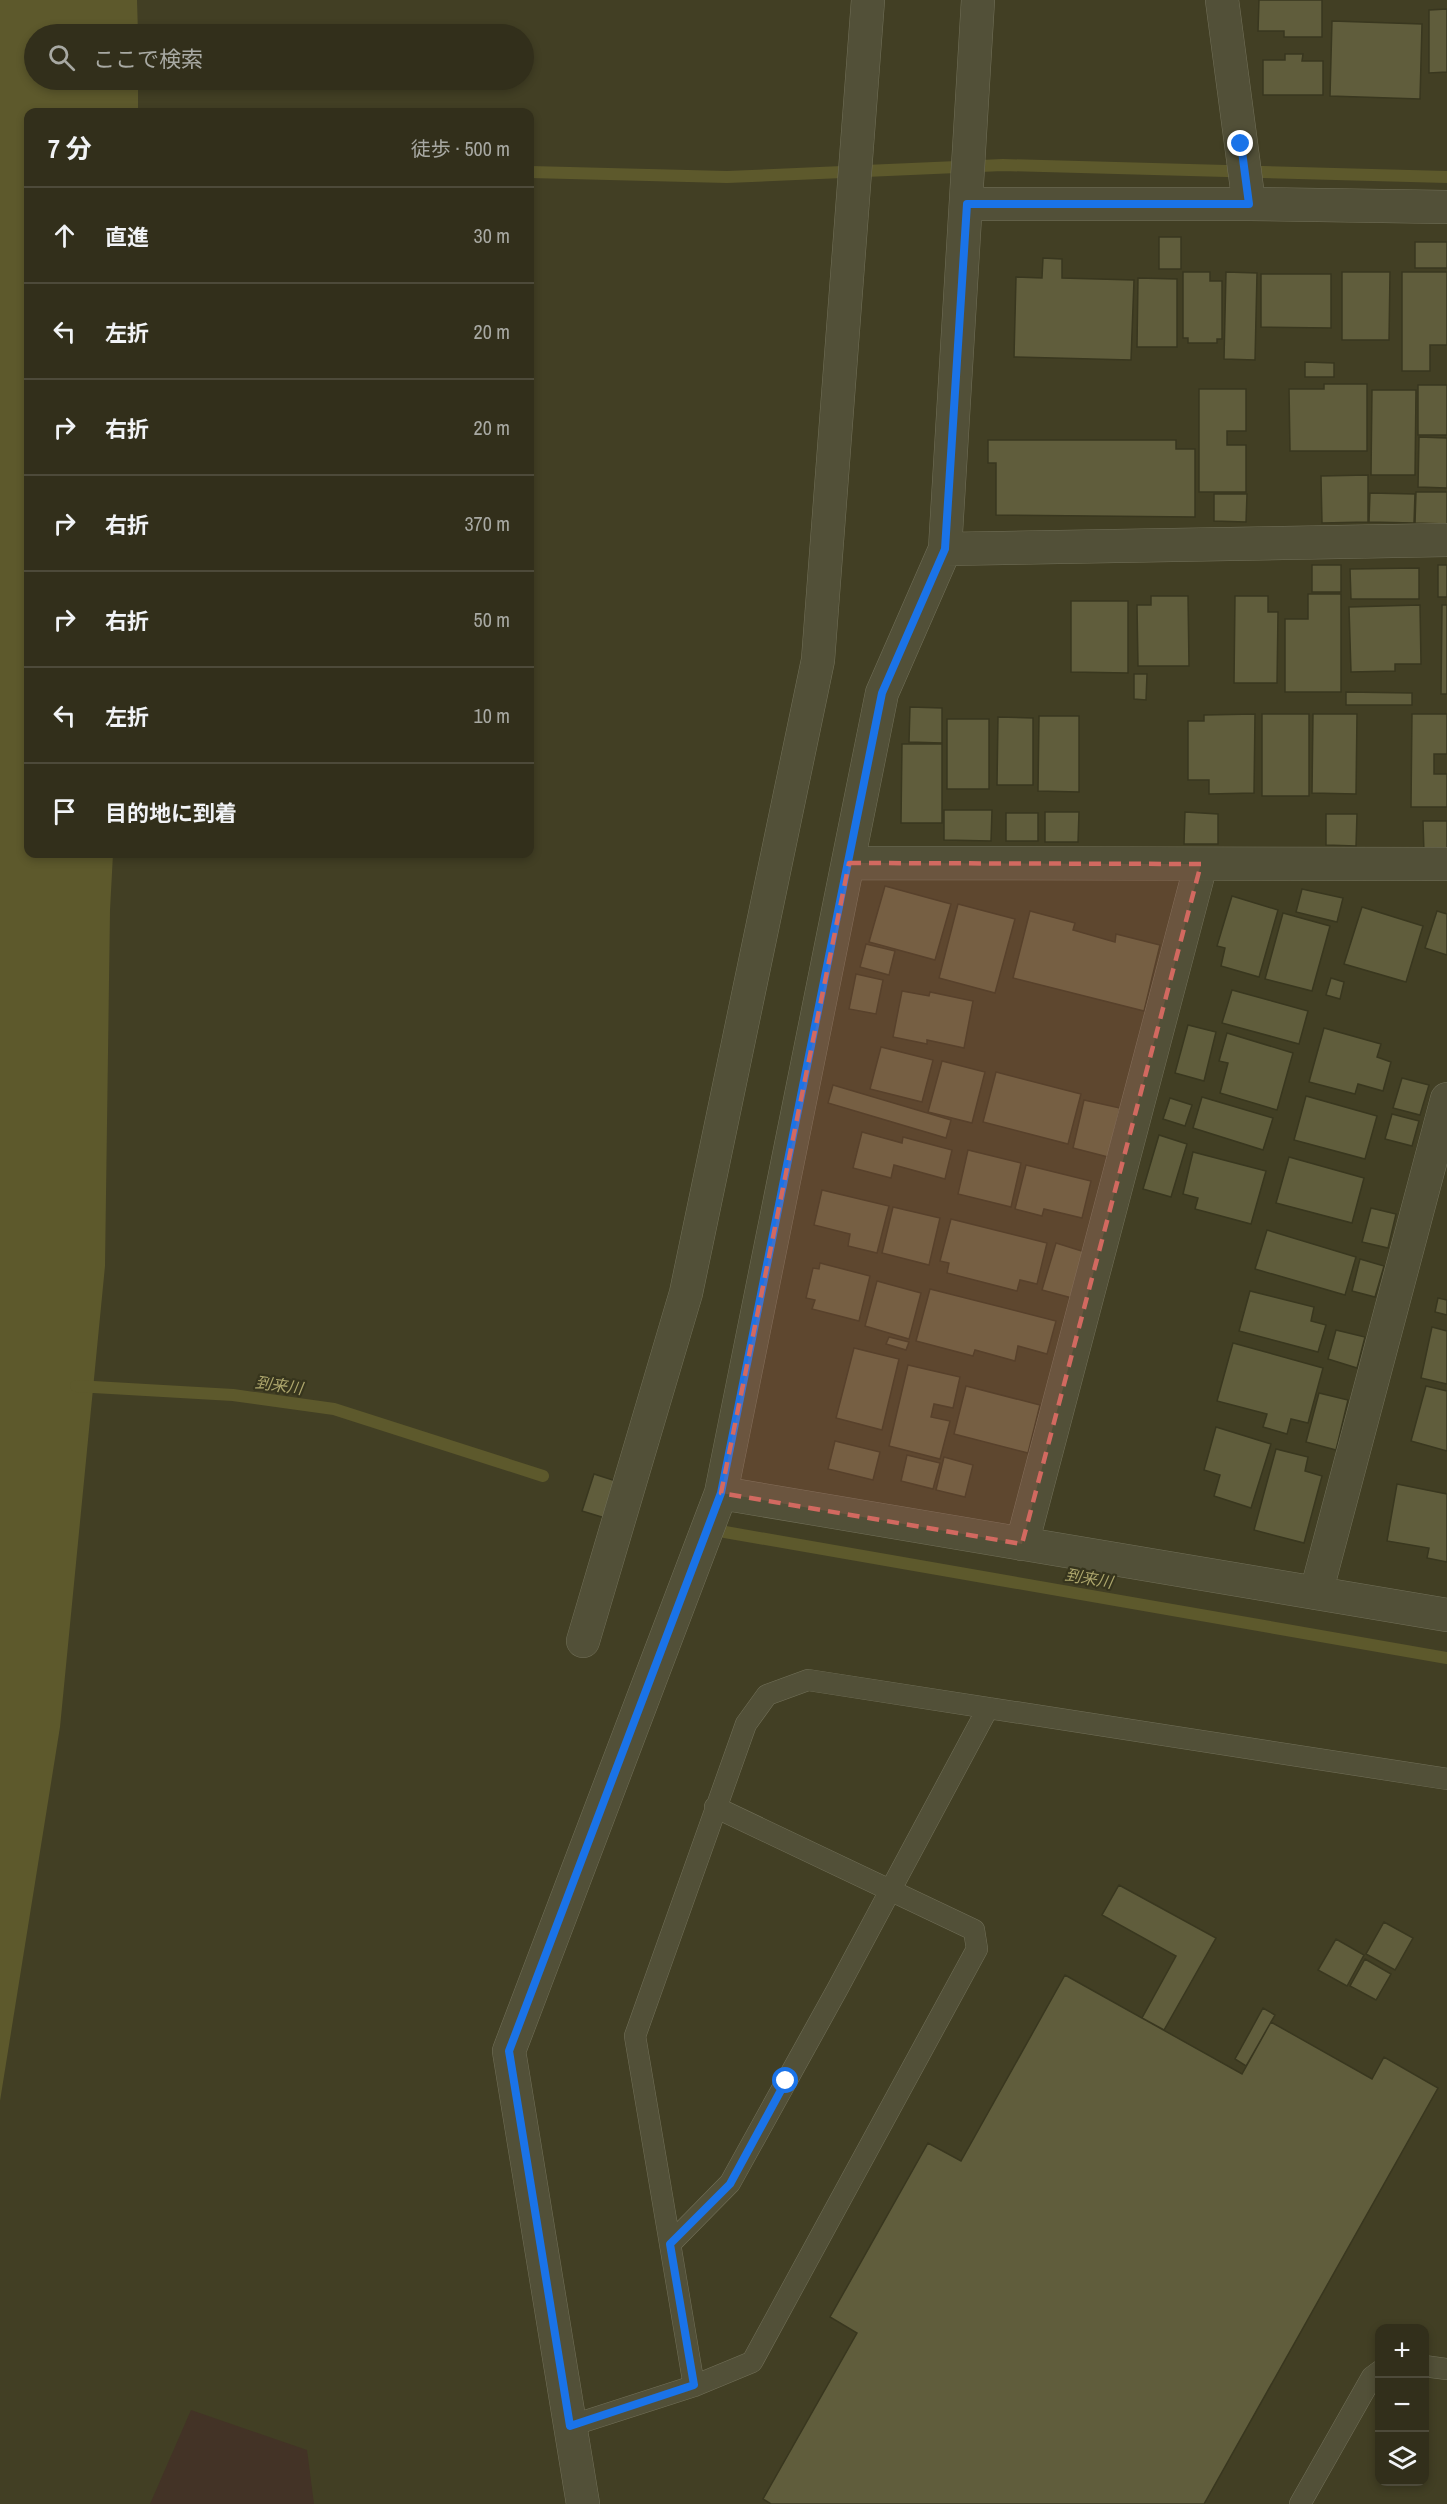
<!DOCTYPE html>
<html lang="ja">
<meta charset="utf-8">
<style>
body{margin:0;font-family:"Archivo Narrow","Noto Sans JP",sans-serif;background:#3d3b28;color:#f1f3f6}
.controls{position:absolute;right:18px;bottom:18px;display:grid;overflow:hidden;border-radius:12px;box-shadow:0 3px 9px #0003}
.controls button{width:54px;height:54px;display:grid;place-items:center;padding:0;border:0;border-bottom:2px solid #4d4a3a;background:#322f1b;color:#f1f3f6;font:30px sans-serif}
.stop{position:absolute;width:18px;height:18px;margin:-14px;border:4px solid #1a73e8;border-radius:50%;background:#fff}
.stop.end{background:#1a73e8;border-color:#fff;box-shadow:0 2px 6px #0008}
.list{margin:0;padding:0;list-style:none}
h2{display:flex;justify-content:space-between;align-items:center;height:78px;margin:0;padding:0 24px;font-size:26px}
h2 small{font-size:20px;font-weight:400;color:#a8a9a3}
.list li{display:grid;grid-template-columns:39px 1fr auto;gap:18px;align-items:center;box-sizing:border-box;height:96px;padding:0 24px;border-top:2px solid #4d4a3a}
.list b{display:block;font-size:22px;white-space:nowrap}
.list em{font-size:20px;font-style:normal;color:#a8a9a3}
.icon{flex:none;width:33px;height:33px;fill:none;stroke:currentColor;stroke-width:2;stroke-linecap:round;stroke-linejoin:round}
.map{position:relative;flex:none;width:1447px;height:2504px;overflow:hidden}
.search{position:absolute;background:#322f1b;box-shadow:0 3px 9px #0003;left:24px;top:24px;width:510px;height:66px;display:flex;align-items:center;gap:15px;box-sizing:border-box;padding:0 21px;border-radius:33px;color:#a8a9a3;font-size:22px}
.panel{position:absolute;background:#322f1b;box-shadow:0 3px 9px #0003;left:24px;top:108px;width:510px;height:750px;border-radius:12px}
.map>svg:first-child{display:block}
.green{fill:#433326}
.water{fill:#5d592c}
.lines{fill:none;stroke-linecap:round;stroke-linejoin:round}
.stream{stroke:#5d592c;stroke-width:12}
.building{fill:#605d3c;stroke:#39371f;stroke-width:1.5}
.lane-casing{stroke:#727059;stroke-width:22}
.street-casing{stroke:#727059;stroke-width:34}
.lane{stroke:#525038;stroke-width:21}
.street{stroke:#525038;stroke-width:33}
.route{stroke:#1a73e8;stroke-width:8}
.marked{fill:#d26960;fill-opacity:0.2;stroke:#d26960;stroke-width:4.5;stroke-dasharray:12 8;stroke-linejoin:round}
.labels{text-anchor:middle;stroke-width:4.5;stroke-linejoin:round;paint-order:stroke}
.water-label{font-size:16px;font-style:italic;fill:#ada66c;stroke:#37351d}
</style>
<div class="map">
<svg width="1447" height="2504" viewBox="0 0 1447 2504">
<rect width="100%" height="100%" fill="#423f24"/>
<path class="green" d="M191 2410 307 2450 314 2504H150Z"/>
<path class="water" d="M0 0H137L138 34H34V80H138V112H28V854H113L110 910 105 1266 60 1727 0 2101Z"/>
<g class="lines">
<path class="stream" d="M530 172 727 177 1003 165 1447 177
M76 1386 233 1395 334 1409 543 1476
M725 1532 1447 1658"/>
</g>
<path class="building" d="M1259 0H1322V37H1284V31H1258Z
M1447 9V72L1429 73V10Z
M1332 21 1422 24 1420 99 1330 96Z
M1285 54H1303L1302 61H1323V95H1263V60H1285Z
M1159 237H1181V269H1159Z
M1415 242H1447V268H1415Z
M1043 258 1062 259V278L1134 280 1131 360 1014 357 1016 277 1042 278Z
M1183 272H1210V281H1222V339H1217V343H1188V338H1183Z
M1226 272 1257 273 1255 360 1224 359Z
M1342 272H1390L1389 340H1342Z
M1402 272H1447V345H1430V371H1402Z
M1261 274H1331V328L1261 327Z
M1138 278 1177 279V347H1137Z
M1305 362 1334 363V377H1305Z
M1324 384H1367V451H1290L1289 389H1324Z
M1418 385H1447V435H1418Z
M1199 389H1246V431H1227V445H1246V492H1199Z
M1372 390H1416L1415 475H1371Z
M1419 437 1447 438V488L1418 487Z
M988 440H1176V449H1195V517L996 515V463H988Z
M1368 475V522L1322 523 1321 476Z
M1416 492H1447V524L1415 523Z
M1370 493 1415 494 1414 523 1369 522Z
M1214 494H1247L1246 522 1214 521Z
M1312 565H1341V592H1312Z
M1438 565H1447V597H1438Z
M1419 568V599H1351L1350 569Z
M1308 594H1341V692H1285V619H1308Z
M1151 596H1188L1189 666H1138L1137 605H1151Z
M1235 596H1268V612H1278L1277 683H1234Z
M1071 601H1128V673L1071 672Z
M1420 605 1421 664H1395V671L1351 672 1349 607Z
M1442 605H1447V694H1441Z
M1134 674H1147L1146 700 1134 699Z
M1346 692 1412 693V705H1346Z
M910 707 942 708V743L909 742Z
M1255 714 1254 793 1209 794V780H1188V721H1204V715Z
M1262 714H1309V796H1262Z
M1313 714H1357L1356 794 1312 793Z
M1412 714H1447V754H1434V774H1447V807H1411Z
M1039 716H1079V792L1038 791Z
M998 717 1033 718V785H997Z
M947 719H989V789H947Z
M902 744H942V823H901Z
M944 810H992L991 841 944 840Z
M1045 812H1079L1078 842H1045Z
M1185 812 1218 814V844H1184Z
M1006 813H1038V841H1006Z
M1326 814H1357L1356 846 1326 845Z
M1423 821H1447V853H1424Z
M885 886 951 904 935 960 869 942Z
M1302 889 1343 898 1337 922 1296 912Z
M1232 896 1278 910 1259 977 1221 966 1225 948 1217 946Z
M958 904 1015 919 995 993 939 978Z
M1362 907 1423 926 1406 982 1344 964Z
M1030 911 1075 923 1073 930 1115 942 1116 934 1160 945 1144 1011 1013 978Z
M1437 911 1447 914V955L1425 948Z
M1283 913 1330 926 1312 991 1265 979Z
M866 944 895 951 889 975 860 967Z
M856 974 883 980 876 1014 849 1009Z
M1331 978 1344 982 1340 999 1326 995Z
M1232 990 1308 1011 1299 1044 1222 1023Z
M902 991 929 996 930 992 973 1001 964 1048 927 1040V1044L893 1037Z
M1188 1025 1216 1032 1204 1081 1175 1073Z
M1324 1028 1381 1044 1377 1057 1391 1062 1383 1091 1358 1084 1355 1094 1309 1082Z
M1227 1033 1293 1053 1277 1110 1220 1093 1228 1063 1219 1061Z
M881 1047 933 1060 922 1102 870 1089Z
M942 1061 985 1072 972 1123 928 1112Z
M996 1072 1081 1094 1068 1144 983 1122Z
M1402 1078 1429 1085 1420 1115 1393 1108Z
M833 1085 951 1120 946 1138 828 1103Z
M1306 1096 1377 1116 1365 1159 1294 1140Z
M1202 1097 1273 1118 1263 1150 1193 1128Z
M1170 1098 1192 1105 1185 1126 1163 1119Z
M1084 1100 1120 1108 1108 1157 1073 1148Z
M1392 1114 1419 1121 1412 1146 1385 1139Z
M862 1132 902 1143 903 1137 952 1150 945 1179 894 1165 891 1178 853 1168Z
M1159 1135 1187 1144 1171 1197 1143 1189Z
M968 1150 1021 1163 1011 1207 958 1194Z
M1193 1152 1266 1171 1251 1224 1195 1209 1198 1198 1183 1194Z
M1289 1157 1364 1178 1352 1223 1276 1203Z
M1026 1165 1091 1181 1082 1218 1044 1209 1042 1216 1015 1209Z
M822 1190 889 1206 877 1253 848 1246 850 1234 814 1225Z
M893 1207 940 1218 929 1265 882 1253Z
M1371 1208 1396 1214 1388 1248 1362 1242Z
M951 1219 1047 1243 1037 1284 1020 1280 1017 1291 947 1273 949 1263 940 1261Z
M1267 1230 1356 1257 1345 1295 1255 1269Z
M1056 1243 1085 1252 1072 1298 1042 1290Z
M1360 1259 1384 1266 1375 1297 1352 1291Z
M820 1263 870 1276 859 1321 812 1309 815 1300 806 1298 813 1268 819 1269Z
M877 1281 921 1293 909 1339 865 1326Z
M930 1289 1056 1321 1047 1354 1018 1346 1015 1361 975 1350 973 1356 916 1341Z
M1250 1291 1314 1307 1311 1321 1326 1325 1318 1352 1239 1331Z
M1438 1298 1447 1300V1315L1435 1312Z
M1432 1327 1447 1331V1384L1421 1378Z
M1336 1330 1365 1337 1357 1368 1328 1359Z
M889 1337 909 1342 906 1350 886 1344Z
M1233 1343 1323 1368 1308 1423 1291 1419 1287 1434 1263 1427 1267 1414 1217 1401Z
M854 1348 899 1359 882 1430 836 1418Z
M908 1365 960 1377 953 1408 934 1404 931 1417 950 1421 940 1459 889 1446Z
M966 1386 1040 1405 1028 1453 954 1434Z
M1426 1386 1447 1391V1451L1411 1441Z
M1319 1393 1348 1400 1336 1450 1306 1442Z
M1216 1427 1271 1444 1251 1508 1214 1496 1220 1475 1204 1470Z
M835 1441 880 1452 873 1480 828 1469Z
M1276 1449 1308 1457 1305 1471 1322 1476 1304 1543 1254 1530Z
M907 1455 940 1463 933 1489 901 1481Z
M944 1457 973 1465 965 1497 936 1490Z
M594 1474 616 1481 605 1518 582 1511Z
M1397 1484 1447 1494V1562L1427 1558 1429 1548 1387 1541Z
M1119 1885 1216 1938 1164 2030 1142 2018 1176 1956 1102 1915Z
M1384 1922 1413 1938 1395 1970 1366 1954Z
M1336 1939 1364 1955 1347 1986 1318 1970Z
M1365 1959 1391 1974 1376 2000 1350 1986Z
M1065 1975 1242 2074 1271 2022 1372 2079 1384 2057 1438 2088 1204 2504H771L763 2499 857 2333 830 2317 928 2143 961 2161Z
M1263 2008 1275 2015 1246 2066 1235 2059Z"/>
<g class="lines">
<defs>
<path id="lane" d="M670 2244 730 2183 838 1988 988 1708
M1424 2366 1447 2369
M694 2386 635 2036 746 1724 767 1695 808 1680 1447 1779
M570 2426 694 2386 752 2362 977 1949 974 1930 715 1807
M1300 2504 1372 2377 1380 2371"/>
<path id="street" d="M978 0 945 549 882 693 721 1493 1447 1615
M1222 0 1249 204
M967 204H1249L1447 207
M945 549 1447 540
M849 863 1447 864
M1022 1544 1201 864
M1316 1593 1447 1099
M583 1641 686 1293 818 660 868 0
M583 2504 509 2051 721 1493"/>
</defs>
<use href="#lane" class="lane-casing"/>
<use href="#street" class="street-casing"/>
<use href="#lane" class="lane"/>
<use href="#street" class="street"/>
</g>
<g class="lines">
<path class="route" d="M786 2081 730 2184 670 2244 694 2385 570 2426 509 2051 721 1493 882 693 945 549 967 204H1249L1241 144"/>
</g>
<path class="marked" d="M849 863 1201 864 1022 1544 721 1493Z"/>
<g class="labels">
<g class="water-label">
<text transform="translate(279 1385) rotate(8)" y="6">到来川</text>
<text transform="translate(1089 1578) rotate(10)" y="6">到来川</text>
</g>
</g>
</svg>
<div class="controls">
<button>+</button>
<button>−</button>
<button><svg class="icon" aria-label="layers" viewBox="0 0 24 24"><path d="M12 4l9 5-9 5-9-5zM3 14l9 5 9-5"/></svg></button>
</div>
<div class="stop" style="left:786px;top:2081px"></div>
<div class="stop end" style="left:1241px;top:144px"></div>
<div class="search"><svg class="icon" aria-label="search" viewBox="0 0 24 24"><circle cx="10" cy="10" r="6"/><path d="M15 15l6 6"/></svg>ここで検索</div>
<section class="panel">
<h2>7 分<small>徒歩 · 500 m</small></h2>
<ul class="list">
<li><svg class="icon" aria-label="ahead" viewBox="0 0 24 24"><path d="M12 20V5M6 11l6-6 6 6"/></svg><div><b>直進</b></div><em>30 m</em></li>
<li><svg class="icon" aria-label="left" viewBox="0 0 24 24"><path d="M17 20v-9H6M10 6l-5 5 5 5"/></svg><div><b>左折</b></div><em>20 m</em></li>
<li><svg class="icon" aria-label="right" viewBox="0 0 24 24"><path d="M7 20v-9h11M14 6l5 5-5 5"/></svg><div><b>右折</b></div><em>20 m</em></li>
<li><svg class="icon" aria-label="right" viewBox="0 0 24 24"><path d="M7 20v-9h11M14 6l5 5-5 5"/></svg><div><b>右折</b></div><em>370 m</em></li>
<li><svg class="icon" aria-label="right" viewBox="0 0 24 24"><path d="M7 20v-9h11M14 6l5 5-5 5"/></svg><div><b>右折</b></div><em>50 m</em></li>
<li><svg class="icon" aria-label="left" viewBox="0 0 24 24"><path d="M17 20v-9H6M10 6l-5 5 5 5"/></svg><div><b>左折</b></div><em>10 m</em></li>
<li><svg class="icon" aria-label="arrive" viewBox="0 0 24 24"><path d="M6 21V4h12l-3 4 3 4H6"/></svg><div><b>目的地に到着</b></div></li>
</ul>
</section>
</div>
